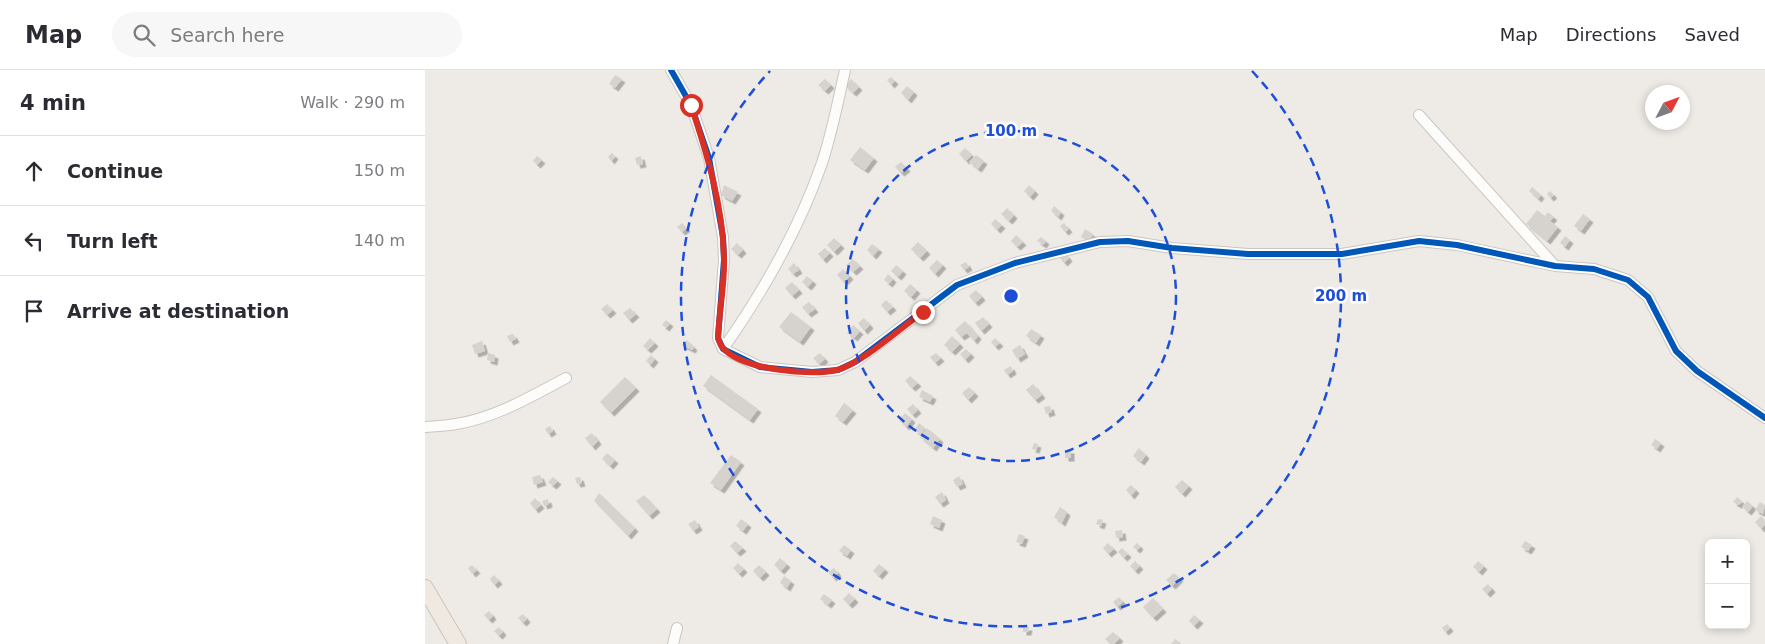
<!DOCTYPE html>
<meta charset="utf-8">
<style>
body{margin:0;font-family:"DejaVu Sans",sans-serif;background:#f7f7f7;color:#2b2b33}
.controls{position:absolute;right:15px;bottom:15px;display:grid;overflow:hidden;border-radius:8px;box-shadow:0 2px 8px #0003}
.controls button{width:45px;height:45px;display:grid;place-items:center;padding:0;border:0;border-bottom:1px solid #e1e1e2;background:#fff;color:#2b2b33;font:25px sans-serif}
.compass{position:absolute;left:1220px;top:15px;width:45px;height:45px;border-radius:50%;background:#fff;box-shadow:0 2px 8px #0003;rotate:49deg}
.stop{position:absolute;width:15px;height:15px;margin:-11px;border:4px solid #d93025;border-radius:50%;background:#fff}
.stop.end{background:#d93025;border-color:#fff;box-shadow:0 1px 5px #0008}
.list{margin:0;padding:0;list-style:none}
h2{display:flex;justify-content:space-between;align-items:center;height:65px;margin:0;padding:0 20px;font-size:21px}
h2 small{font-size:16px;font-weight:400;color:#7c7c81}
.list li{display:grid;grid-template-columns:32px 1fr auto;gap:15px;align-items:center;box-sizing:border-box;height:70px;padding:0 20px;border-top:1px solid #e1e1e2}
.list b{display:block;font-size:19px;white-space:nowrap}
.list em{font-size:16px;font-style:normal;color:#7c7c81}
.icon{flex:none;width:28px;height:28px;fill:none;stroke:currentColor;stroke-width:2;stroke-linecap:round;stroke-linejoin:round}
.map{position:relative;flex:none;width:1340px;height:574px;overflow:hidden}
header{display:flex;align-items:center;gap:30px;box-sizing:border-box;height:70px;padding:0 25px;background:#fff;border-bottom:1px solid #e1e1e2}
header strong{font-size:24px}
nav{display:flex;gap:28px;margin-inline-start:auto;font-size:18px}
.search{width:350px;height:45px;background:#f7f7f7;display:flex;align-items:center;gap:12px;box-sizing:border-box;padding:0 18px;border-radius:28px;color:#7c7c81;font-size:19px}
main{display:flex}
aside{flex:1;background:#fff}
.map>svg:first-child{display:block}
.building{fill:#d6d2ce;filter:url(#shadow)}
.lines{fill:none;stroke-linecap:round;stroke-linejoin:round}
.street-casing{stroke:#cac7c3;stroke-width:12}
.primary-casing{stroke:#d0c3b5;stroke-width:18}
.street{stroke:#fcfcfb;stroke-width:10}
.primary{stroke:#f0e9e2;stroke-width:16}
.cycleway-casing{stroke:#fff;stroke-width:9}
.cycleway{stroke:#0057b8;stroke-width:6}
.route{stroke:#d93025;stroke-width:6}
.ring{fill:none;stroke:#1d4ed8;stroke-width:2.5;stroke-dasharray:9 6}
.centre{fill:#1d4ed8;stroke:#fff;stroke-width:2.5}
.ring-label{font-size:15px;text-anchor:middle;font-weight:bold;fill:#1d4ed8;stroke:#fff;stroke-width:5;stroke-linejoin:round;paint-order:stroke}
</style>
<header>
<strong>Map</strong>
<div class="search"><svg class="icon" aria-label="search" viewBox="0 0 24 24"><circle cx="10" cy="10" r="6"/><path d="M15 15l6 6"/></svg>Search here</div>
<nav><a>Map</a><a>Directions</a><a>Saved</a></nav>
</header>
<main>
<aside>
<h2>4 min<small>Walk · 290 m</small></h2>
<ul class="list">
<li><svg class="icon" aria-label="ahead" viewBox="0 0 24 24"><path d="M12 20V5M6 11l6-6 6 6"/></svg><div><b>Continue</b></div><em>150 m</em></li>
<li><svg class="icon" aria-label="left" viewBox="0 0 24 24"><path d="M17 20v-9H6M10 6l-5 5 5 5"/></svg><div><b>Turn left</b></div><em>140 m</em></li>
<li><svg class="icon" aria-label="arrive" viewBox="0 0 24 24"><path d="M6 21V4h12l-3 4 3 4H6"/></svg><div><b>Arrive at destination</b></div></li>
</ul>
</aside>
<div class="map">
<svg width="1340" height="574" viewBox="0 0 1340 574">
<defs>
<filter id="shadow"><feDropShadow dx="3.5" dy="3.5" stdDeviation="0" flood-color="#0004"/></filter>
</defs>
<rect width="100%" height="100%" fill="#eeebe7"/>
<path class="building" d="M190 5 197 9 190 18 184 14Z
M466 7 470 11 466 15 462 10Z
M400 9 406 15 400 21 393 15Z
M426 9 434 17 428 23 420 16Z
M482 16 489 22 483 30 476 23Z
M435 77 449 88 440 100 425 90Z
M540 78 547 85 541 91 534 84Z
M187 83 190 86 186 91 183 87Z
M551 85 559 91 553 99 544 92Z
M112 86 117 90 112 95 108 91Z
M216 86 218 94 212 95 210 88Z
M476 92 482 98 476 103 470 97Z
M299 115 313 122 307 131 296 125Z
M604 115 610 121 605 127 599 121Z
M1107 117 1116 125 1113 129 1104 121Z
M1125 121 1129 125 1125 128 1122 124Z
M629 136 636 142 633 147 626 141Z
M582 138 589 145 584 151 576 144Z
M1112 140 1120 146 1123 142 1129 147 1125 151 1133 157 1122 171 1101 154Z
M1158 144 1165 149 1156 161 1149 156Z
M570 149 577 155 572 160 566 154Z
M257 153 262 158 257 162 252 157Z
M639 153 644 159 640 162 635 156Z
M660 159 668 164 664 172 656 167Z
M591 165 598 172 592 177 586 171Z
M1140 166 1145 170 1140 177 1135 173Z
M616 167 621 171 618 175 612 171Z
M409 168 416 175 409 182 402 175Z
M493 172 502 181 495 188 486 179Z
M312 173 318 180 313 185 306 179Z
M447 174 454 179 448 186 442 180Z
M400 178 405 183 398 190 393 184Z
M639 182 644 188 639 193 634 187Z
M428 189 435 196 428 202 421 195Z
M512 190 518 195 510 204 504 198Z
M541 192 544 197 539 200 535 195Z
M369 193 374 200 368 204 363 199Z
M471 195 478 201 473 207 466 201Z
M418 199 425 206 419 212 412 205Z
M463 204 468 209 464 214 459 210Z
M382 206 388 211 383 217 377 212Z
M367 212 374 220 367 226 360 218Z
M485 214 492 220 486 227 479 221Z
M551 220 557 227 550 233 544 226Z
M461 230 468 237 462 242 456 235Z
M384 232 390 239 383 244 377 237Z
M182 234 188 240 182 245 176 239Z
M205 238 211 244 204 250 198 243Z
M366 242 386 257 375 272 354 257Z
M558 247 564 254 556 261 550 253Z
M439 248 445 255 439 261 433 253Z
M241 250 245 253 241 258 237 255Z
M540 251 553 266 549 271 542 263 536 267 530 260Z
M428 255 435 261 429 268 422 263Z
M606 259 616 265 611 273 601 266Z
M88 264 91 269 85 272 82 266Z
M527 266 535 274 527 282 519 275Z
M225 268 230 273 223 280 218 276Z
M570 268 575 273 570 277 566 272Z
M262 270 269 277 267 280 257 275Z
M57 271 60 281 50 284 47 275Z
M595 275 600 284 592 289 587 280Z
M541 279 546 284 540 290 535 284Z
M63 283 70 285 69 292 62 290Z
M395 283 400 289 394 294 388 288Z
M511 283 516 288 510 293 505 287Z
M226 285 230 289 225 295 221 291Z
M586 296 588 301 582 305 579 300Z
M286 305 333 339 325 350 278 316Z
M485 306 493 313 487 318 480 311Z
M200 307 211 318 186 343 175 332Z
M608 314 617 325 610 330 601 320Z
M544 317 550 323 543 330 537 323Z
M497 320 508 326 505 332 494 327Z
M419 333 428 340 418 352 410 346Z
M488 334 493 340 487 345 482 339Z
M625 336 627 342 621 344 619 337Z
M480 343 487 349 481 357 474 350Z
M494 353 500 358 496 365 489 360Z
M125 356 128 361 123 364 120 359Z
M502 358 515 369 508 378 495 367Z
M167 363 173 371 167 377 160 368Z
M1230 369 1236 373 1232 379 1226 375Z
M609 373 613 374 611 380 607 379Z
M714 378 721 385 716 392 708 386Z
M640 380H646V388H640Z
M182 383 190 390 185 396 177 389Z
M306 385 316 392 296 420 285 413Z
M115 405 118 412 109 415 107 407Z
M534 406 538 414 532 417 528 410Z
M128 407 133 411 128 416 123 412Z
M155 407 157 413 152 414 150 408Z
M757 410 764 416 757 424 750 417Z
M706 415 711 420 706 426 701 420Z
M517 422 521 430 515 434 510 427Z
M174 423 210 458 203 466 169 431Z
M219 425 232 439 224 446 211 431Z
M1312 427 1318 432 1313 435 1308 432Z
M110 428 116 435 110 440 105 433Z
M123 429 124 434 119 436 117 431Z
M1322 431 1328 436 1323 442 1317 437Z
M1335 432 1340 435 1338 444 1330 440Z
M635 437 642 442 637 453 629 447Z
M508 446 517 450 514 458 505 454Z
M1336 446 1340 450V455L1336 459 1330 452Z
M316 449 323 454 318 461 311 456Z
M673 449 678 450 676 456 671 454Z
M270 450 274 457 268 461 263 454Z
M697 460 698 467 691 468 690 461Z
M594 464 600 466 597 474 591 472Z
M310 471 318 478 312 483 305 476Z
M1100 471 1107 475 1103 481 1096 477Z
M683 473 689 479 683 484 678 478Z
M712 473 715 476 712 480 708 477Z
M419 475 426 480 422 486 414 481Z
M697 478 703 484 699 488 693 482Z
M355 488 362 494 356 501 349 495Z
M710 491 715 496 710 501 705 496Z
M1053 491 1059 496 1054 502 1048 497Z
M313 493 319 499 314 504 308 498Z
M454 494 460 499 454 506 448 501Z
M47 495 52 500 47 504 43 498Z
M334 495 341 502 335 508 328 501Z
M409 498 413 503 408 508 403 502Z
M749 503 755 508 747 516 741 510Z
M69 505 74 511 69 515 65 509Z
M359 506 366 511 362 518 355 513Z
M1063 514 1067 519 1062 524 1057 519Z
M424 523 430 529 424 535 418 529Z
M399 524 407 530 403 535 395 529Z
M694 527 698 532 692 537 688 532Z
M728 528 738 539 728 548 718 537Z
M64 541 68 546 64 550 59 545Z
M98 544 102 549 98 553 93 548Z
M769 545 775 550 769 556 764 551Z
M1022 554 1025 558 1020 562 1017 558Z
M74 557 78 562 74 566 69 561Z
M598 557H604L603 562H598Z
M688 562 695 568 689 574H685L680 569Z
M750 569 757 574H746Z"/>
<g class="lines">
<defs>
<path id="street" d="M246 0 266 35 284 88 298 167 299 190 293 268 298 279 335 297 387 302 413 300 430 292 532 215 590 193 675 172 703 171 747 178 823 184H917L994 171 1032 175 1130 196 1169 199 1203 210 1223 227 1251 281 1272 301 1340 348
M994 45 1130 196
M298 279C338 222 374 159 397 93 407 63 413 31 420 0
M0 357C10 356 21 356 31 354 70 348 107 326 141 308
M248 574 252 558"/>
<path id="primary" d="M0 518 33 574"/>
</defs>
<use href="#street" class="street-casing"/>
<use href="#primary" class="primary-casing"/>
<use href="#street" class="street"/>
<use href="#primary" class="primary"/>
<defs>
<path id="cycleway" d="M246 0 266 35 284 88 298 167 299 190 293 268 298 279 335 297 387 302 413 300 430 292 532 215 590 193 675 172 703 171 747 178 823 184H917L994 171 1032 175 1130 196 1169 199 1203 210 1223 227 1251 281 1272 301 1340 348"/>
</defs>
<use href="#cycleway" class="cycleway-casing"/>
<use href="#cycleway" class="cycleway"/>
</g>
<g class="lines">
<path class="route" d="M266 35C282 84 298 136 299 188 300 214 294 241 293 268 294 271 296 276 298 278 317 300 386 306 412 300 436 294 477 257 498 242"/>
</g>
<g class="ring">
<circle cx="586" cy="226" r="165"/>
<path d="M827 1A330 330 0 1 1 345 1"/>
</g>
<circle cx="586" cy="226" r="8" class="centre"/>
<g class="ring-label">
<text x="586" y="66">100 m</text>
<text x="916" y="231">200 m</text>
</g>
</svg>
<div class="controls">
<button>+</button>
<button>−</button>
</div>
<svg class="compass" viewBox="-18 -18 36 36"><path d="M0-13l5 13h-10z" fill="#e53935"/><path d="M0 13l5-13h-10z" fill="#7c7c81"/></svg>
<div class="stop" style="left:266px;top:35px"></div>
<div class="stop end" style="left:498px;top:242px"></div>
</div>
</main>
